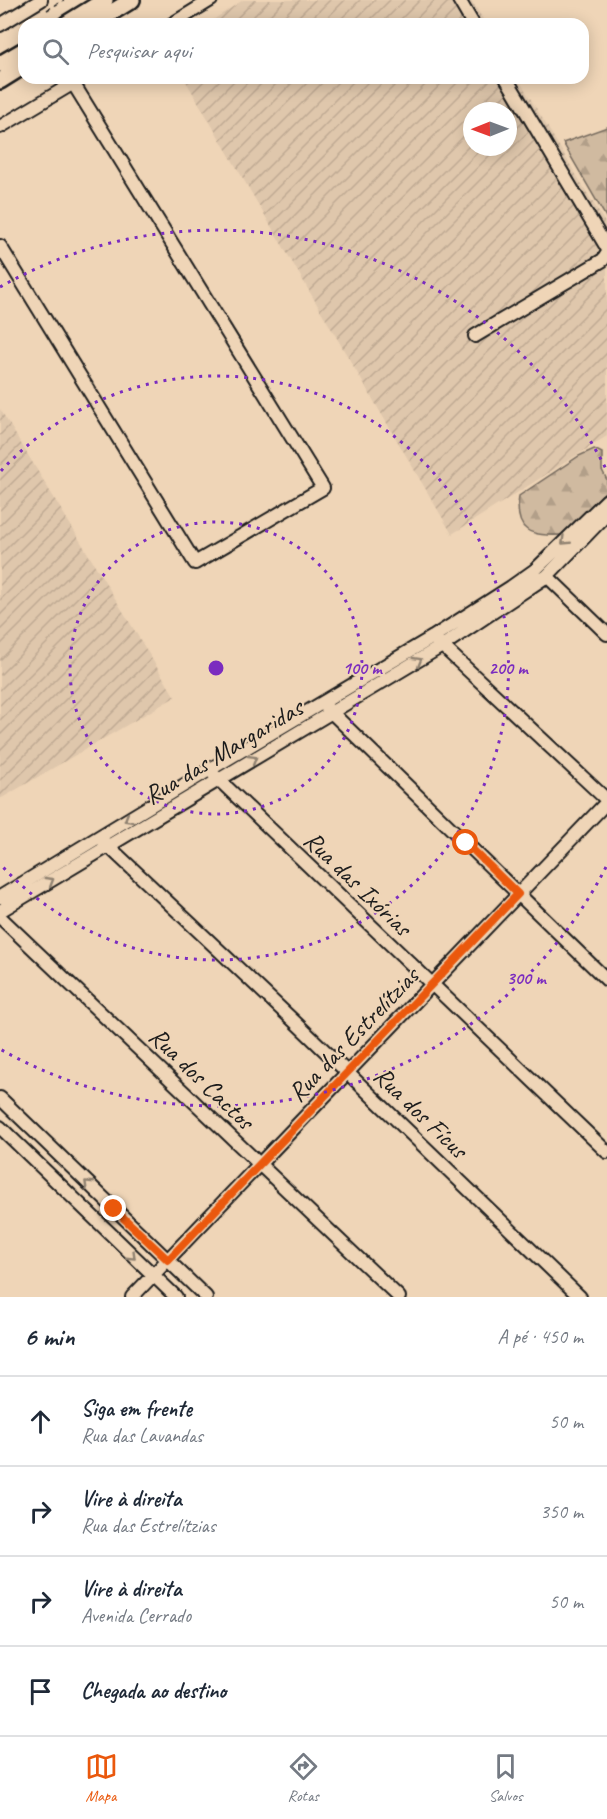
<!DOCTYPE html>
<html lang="pt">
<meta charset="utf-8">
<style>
body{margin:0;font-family:Caveat,sans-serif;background:#f2f2f3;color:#1f2937}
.compass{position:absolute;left:463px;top:102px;width:54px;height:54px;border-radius:50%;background:#fff;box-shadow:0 3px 15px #0003;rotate:269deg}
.stop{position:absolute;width:18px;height:18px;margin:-14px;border:4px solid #ea580c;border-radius:50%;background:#fff}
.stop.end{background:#ea580c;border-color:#fff;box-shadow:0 2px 6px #0008}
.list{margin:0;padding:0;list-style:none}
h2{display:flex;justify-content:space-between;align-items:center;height:78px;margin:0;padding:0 24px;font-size:26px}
h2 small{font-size:20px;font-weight:400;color:#747a83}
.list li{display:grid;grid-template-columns:39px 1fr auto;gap:18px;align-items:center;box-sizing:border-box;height:90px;padding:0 24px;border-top:2px solid #e0e1e3}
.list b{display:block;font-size:22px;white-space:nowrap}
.list p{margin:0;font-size:20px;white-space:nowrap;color:#747a83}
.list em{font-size:20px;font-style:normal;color:#747a83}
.icon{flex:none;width:33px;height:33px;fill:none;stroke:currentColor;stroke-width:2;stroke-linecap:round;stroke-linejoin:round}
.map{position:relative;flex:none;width:607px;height:1297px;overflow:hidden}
.search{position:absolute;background:#fff;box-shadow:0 3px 15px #0003;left:18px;right:18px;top:18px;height:66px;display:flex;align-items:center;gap:15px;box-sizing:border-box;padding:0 21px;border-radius:18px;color:#747a83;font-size:22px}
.sheet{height:438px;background:#fff}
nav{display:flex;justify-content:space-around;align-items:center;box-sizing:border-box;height:84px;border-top:2px solid #e0e1e3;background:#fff;font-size:16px;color:#747a83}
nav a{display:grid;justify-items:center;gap:3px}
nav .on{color:#ea580c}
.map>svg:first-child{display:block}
.industrial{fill:url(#industrial-furrows);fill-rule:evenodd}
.forest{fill:url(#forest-firs);stroke:#766b5e;stroke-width:1.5}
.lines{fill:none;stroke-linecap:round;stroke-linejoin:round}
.minor-casing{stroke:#1c1c1c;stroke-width:16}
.major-casing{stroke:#1c1c1c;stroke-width:20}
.path{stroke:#1c1c1c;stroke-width:1.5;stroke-dasharray:4.5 4.5;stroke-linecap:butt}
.minor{stroke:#efd5b7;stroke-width:12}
.major{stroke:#efd5b7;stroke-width:15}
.oneway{stroke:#908271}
.route{stroke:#ea580c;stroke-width:8}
.ring{fill:none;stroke:#7b2cbf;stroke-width:3;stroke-dasharray:3 6}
.labels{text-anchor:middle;stroke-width:4.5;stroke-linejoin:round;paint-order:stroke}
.street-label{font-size:26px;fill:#1c1c1c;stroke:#efd5b7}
.centre{fill:#7b2cbf;stroke:#efd5b7;stroke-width:3}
.ring-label{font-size:18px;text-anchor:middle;font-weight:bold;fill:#7b2cbf;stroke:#efd5b7;stroke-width:4.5;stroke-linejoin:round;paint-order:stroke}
</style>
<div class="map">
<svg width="607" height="1297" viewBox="0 0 607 1297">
<defs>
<pattern id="industrial-furrows" width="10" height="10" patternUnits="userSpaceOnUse" patternTransform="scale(1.5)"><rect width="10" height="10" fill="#dfc7ac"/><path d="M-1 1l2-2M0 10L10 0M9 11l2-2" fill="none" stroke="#bfaa93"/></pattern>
<pattern id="forest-firs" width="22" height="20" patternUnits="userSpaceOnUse" patternTransform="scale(1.5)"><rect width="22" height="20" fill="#d0baa0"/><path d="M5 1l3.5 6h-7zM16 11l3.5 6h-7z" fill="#b29f89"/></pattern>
</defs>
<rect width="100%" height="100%" fill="#efd5b7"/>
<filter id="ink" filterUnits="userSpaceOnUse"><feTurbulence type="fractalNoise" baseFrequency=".0167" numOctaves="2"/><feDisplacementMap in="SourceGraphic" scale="12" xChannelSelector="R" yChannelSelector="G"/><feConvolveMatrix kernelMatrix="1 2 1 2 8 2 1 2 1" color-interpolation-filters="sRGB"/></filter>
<g filter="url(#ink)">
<path class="industrial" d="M243 0H471L486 24H207Z
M184 78H518L607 226V436L452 534ZM472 111H508V147H472Z
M0 409 175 697 0 799Z"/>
<path class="forest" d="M607 127V219L563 143Z
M594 449 602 453V470L607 480V490L562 535C531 536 514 533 519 496L579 456Z"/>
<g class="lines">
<defs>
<path id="minor" d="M459 0 473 24
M172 24 211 0
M0 25 41 0
M506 78 607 248
M0 127 82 78
M0 246 195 563 323 488 73 83
M475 336 603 260 607 254
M547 576 607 634
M437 641 607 800
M326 707 607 980
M214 775 607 1152
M104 842 295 1022 580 1297
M0 897 209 770 433 637 511 587 535 570 607 500
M0 911 442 646 547 576 607 514
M0 917 399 1297
M0 1098 206 1297
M0 1127 176 1297
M132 1297 607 802"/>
<path id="major" d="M66 24 105 0
M93 24 132 0
M0 64 24 50
M0 81 24 66"/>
</defs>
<use href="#minor" class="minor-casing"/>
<use href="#major" class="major-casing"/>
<path class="path" d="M47 10 64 0"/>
<use href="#minor" class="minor"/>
<use href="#major" class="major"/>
</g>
<defs><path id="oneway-chevron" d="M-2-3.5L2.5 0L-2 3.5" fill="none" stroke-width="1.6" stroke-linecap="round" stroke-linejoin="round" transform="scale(1.5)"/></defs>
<g class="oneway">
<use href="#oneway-chevron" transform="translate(565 541) rotate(136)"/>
<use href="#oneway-chevron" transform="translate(418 661) rotate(-31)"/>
<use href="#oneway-chevron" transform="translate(253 759) rotate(-31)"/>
<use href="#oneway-chevron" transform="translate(128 819) rotate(149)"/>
<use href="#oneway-chevron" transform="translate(50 881) rotate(-31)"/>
<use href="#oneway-chevron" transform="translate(88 1184) rotate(-136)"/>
<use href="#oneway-chevron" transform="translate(132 1256) rotate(44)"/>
</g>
</g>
<g class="lines" filter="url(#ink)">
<path class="route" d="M114 1209 168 1260 518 894 466 843"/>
</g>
<g class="ring">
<circle cx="216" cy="668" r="146"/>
<path d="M1 471A292 292 0 1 1 1 865"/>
<path d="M606 867A438 438 0 0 1 0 1049M0 287A438 438 0 0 1 606 469"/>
</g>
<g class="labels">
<g class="street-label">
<text transform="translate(223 751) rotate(-31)" y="9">Rua das Margaridas</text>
<text transform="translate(358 883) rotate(44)" y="9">Rua das Ixórias</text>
<text transform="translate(353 1034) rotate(-46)" y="9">Rua das Estrelítzias</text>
<text transform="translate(202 1078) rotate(44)" y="9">Rua dos Cactos</text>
<text transform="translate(421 1112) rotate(44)" y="9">Rua dos Fícus</text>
</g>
</g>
<circle cx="216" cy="668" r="9" class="centre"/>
<g class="ring-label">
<text x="362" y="674">100 m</text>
<text x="508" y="674">200 m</text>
<text x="526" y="984">300 m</text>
</g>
</svg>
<svg class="compass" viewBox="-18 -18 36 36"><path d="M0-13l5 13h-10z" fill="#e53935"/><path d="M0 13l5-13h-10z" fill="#747a83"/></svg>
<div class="stop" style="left:466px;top:843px"></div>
<div class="stop end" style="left:114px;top:1209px"></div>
<div class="search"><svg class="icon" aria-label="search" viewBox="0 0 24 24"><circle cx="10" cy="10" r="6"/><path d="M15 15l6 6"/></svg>Pesquisar aqui</div>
</div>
<section class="sheet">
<h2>6 min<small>A pé · 450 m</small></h2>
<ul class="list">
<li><svg class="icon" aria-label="ahead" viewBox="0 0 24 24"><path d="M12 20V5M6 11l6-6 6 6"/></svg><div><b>Siga em frente</b><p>Rua das Lavandas</p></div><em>50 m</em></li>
<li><svg class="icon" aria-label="right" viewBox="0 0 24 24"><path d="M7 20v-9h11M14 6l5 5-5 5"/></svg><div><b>Vire à direita</b><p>Rua das Estrelítzias</p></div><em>350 m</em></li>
<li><svg class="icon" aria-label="right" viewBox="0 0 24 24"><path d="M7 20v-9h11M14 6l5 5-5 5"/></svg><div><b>Vire à direita</b><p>Avenida Cerrado</p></div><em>50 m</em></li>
<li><svg class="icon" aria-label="arrive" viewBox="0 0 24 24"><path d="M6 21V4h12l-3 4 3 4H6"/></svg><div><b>Chegada ao destino</b></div></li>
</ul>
</section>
<nav>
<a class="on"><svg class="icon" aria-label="map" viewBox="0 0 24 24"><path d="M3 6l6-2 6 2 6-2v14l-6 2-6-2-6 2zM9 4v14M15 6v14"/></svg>Mapa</a>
<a><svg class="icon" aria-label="directions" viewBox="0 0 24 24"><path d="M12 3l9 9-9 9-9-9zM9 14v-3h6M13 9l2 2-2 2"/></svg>Rotas</a>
<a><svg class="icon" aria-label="saved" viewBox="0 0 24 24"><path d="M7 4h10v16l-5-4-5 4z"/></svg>Salvos</a>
</nav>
